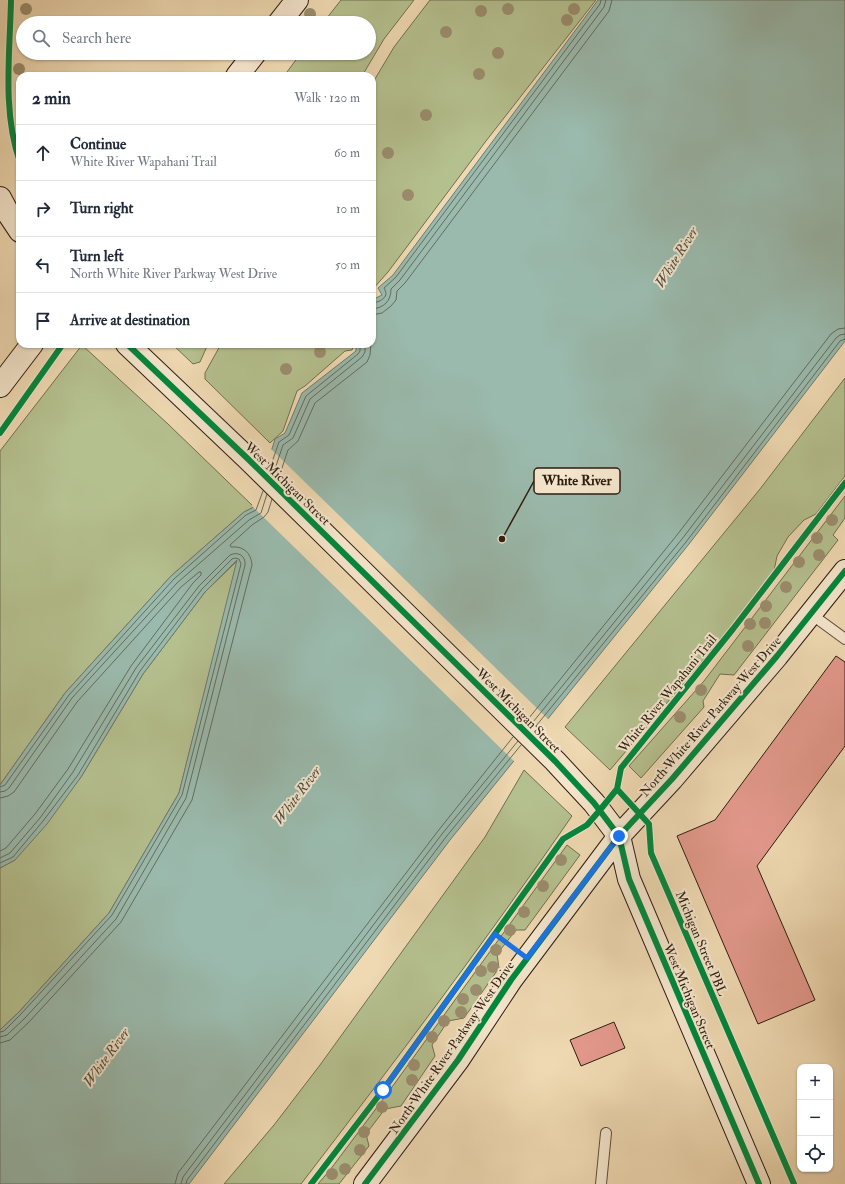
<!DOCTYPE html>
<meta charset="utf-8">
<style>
body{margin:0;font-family:"IM FELL Double Pica",serif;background:#f6f6f7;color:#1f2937}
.controls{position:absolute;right:12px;bottom:12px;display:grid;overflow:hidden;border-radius:8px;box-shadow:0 1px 3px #0004}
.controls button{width:36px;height:36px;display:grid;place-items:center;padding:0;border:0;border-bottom:1px solid #e0e1e3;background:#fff;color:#1f2937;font:20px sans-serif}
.stop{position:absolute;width:12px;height:12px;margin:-9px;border:3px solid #1a73e8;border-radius:50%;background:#fff}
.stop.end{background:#1a73e8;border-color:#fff;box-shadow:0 1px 4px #0008}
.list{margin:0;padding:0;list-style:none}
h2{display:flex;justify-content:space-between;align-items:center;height:52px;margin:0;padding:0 16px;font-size:17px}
h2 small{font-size:13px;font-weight:400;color:#747a83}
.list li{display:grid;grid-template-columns:26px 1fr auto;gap:12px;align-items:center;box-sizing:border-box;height:56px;padding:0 16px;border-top:1px solid #e0e1e3}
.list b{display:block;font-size:15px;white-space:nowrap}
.list p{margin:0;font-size:13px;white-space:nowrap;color:#747a83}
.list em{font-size:13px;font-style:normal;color:#747a83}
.icon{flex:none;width:22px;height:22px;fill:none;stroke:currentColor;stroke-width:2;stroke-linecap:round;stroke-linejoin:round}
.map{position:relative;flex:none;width:845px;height:1184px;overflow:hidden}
.search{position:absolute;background:#fff;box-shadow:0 1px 3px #0004;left:16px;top:16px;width:360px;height:44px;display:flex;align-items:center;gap:10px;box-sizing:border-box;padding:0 14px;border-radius:22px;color:#747a83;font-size:15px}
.panel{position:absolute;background:#fff;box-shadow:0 1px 3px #0004;left:16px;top:72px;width:360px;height:276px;border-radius:12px}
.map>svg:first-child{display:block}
.green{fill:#b5c08f;stroke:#716e50}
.water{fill:#9abaad;stroke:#6e7b6e}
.pier{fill:#efd9b2}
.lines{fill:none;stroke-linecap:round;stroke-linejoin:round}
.shore{stroke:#646c5e;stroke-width:1}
.building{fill:#e3998c;stroke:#2d1d10}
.lane-casing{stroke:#5e4c38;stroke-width:12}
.secondary-casing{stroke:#2d1d10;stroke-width:24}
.lane{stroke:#f5e6cd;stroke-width:10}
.secondary{stroke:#f5e6cd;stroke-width:22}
.cycleway-casing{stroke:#f5e6cd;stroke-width:8}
.cycleway{stroke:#00873e;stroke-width:6}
.tree{fill:#9b8d6e}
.route{stroke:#1a73e8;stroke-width:5}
.labels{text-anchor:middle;stroke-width:4;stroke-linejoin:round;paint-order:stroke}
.street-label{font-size:13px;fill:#2d1d10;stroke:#f5e6cd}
.water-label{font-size:14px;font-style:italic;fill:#4e4c3f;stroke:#f5e6cd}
.leader{fill:none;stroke:#2d1d10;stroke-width:1.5}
.callout-dot{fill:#2d1d10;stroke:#f5e6cd;stroke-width:1.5}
.callout{fill:#f5e6cd;stroke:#2d1d10;stroke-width:1.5}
.callout-label{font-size:14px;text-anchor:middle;font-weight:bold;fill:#2d1d10}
</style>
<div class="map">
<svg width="845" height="1184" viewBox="0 0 845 1184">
<rect width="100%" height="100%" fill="#efd9b2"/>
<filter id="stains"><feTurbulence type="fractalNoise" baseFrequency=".005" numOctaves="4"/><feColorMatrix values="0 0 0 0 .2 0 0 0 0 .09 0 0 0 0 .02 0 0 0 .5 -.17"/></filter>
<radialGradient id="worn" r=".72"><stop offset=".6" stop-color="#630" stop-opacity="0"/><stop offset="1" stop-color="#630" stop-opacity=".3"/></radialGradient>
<path class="green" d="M341 0H414L384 39 362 76H284L301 53H369V23H323Z
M430 0H596L486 141 388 272 372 290V84L394 47Z
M172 344H208L200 362 193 364Z
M221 344H354L352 350 345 351 305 386 297 391 283 431 270 443 205 379V373Z
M82 345 168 424 254 507 244 512 171 576 65 693 0 785V451Z
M845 378V476L816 514 804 520 788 537 777 556 774 571 721 639 610 770 565 727 760 489Z
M845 496V518L833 535 838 540 734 675 720 674 703 701 704 707 641 778 629 766 704 681Z
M238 560 179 793 109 913 19 1012 0 1030V868L15 860 81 777 143 674 205 592Z
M524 770 572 816C485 942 394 1063 301 1184H224L274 1125 320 1065 485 837Z
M567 845 580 855 525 930H516L497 954 499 968 464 1018 448 1021 432 1045 435 1056 401 1106 385 1109 366 1134 369 1146 339 1184H318L330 1170 387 1094Z"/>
<path class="water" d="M598 0H845V341L689 544 450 840 189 1184H0V1030L19 1012 109 913 179 793 237 560 205 592 143 674 81 777 47 824 15 860 0 868V785L65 693 171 576 244 512 254 507 275 439 285 433 302 393 356 351V344H372V300L382 295 378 288 393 275Z"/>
<path class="pier" d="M270 448 549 720 515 762 252 506Z"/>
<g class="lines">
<path class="shore" d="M372 303C376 303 385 300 386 294 386 292 385 290 384 288L396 277 600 4 601 0
M372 309C384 308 391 301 391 289L400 280 604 7 606 0
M372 315 382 313 391 306 396 300 397 291 405 283 609 11 612 0
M271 465 279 442 289 435 306 396 358 354 360 351V344
M275 469 283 445 293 438 310 399 362 357 365 352V344
M280 474 288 450 298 441 315 403 367 362 370 355 371 344
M529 718 677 535 831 334 838 329 845 328
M533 722 682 539 836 338 840 335 845 334
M536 726 686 542 840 341 845 339
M0 787 5 785 69 695 174 579 246 515 256 510 263 491
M0 792 5 791 9 788 72 698 177 583 249 520 261 513 267 494
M0 798 8 796 14 792 77 702 181 587 199 572H201V575L193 583 131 666 68 769 35 814 6 848 0 851
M0 858 10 853 40 818 73 772 136 668 199 586 230 555C238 551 246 556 245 565L186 798 116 919 25 1018 7 1035 0 1037
M0 863 13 857 43 821 78 775 140 671 202 589 232 559 235 558 239 559 241 564 182 795 112 915 21 1014 4 1031 0 1032
M0 1043 10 1040 29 1022 121 922 192 800 252 565C251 552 243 546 231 547L230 545 252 525 264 517 268 512 272 499
M175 1184 178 1173 438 831 513 737
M181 1184 183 1177 442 834 518 741
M186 1184 187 1180 446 837 521 745"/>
</g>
<path class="building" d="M836 656 845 662V746L757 866 815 1000 758 1024 677 836 715 820Z
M614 1022 625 1048 581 1066 570 1040Z"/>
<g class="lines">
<defs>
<path id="lane" d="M811 614 845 639
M601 1184 606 1133"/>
<path id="secondary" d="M279 23 297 0
M237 76 255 53
M0 198 8 213 20 231
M127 344 247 458 555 761 594 803 619 836 629 879 759 1184
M0 386 32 344
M365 1184 458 1060 511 980 619 836 672 779 777 656 845 571"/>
</defs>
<use href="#lane" class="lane-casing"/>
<use href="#secondary" class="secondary-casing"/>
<use href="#lane" class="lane"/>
<use href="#secondary" class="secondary"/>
<defs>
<path id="cycleway" d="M11 0C10 52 2 112 20 162
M127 344 247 458 555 761 594 803 619 836 629 879 759 1184
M0 433 63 344
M617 789 649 824 651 853 794 1184
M311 1184 383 1090 563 839 587 825 600 810 617 789 621 768 733 629 845 483
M365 1184 458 1060 511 980 619 836 672 779 777 656 845 571"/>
</defs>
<use href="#cycleway" class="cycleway-casing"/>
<use href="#cycleway" class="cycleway"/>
</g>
<g class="tree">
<circle cx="26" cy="9" r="6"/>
<circle cx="508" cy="9" r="6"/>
<circle cx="574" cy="9" r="6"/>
<circle cx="481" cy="11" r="6"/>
<circle cx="310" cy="14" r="6"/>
<circle cx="567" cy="20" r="6"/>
<circle cx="446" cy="32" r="6"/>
<circle cx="498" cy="53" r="6"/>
<circle cx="19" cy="69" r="6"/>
<circle cx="479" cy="74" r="6"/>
<circle cx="426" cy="115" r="6"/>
<circle cx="388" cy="153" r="6"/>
<circle cx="408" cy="195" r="6"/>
<circle cx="320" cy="352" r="6"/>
<circle cx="286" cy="369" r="6"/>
<circle cx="832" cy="520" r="6"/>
<circle cx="817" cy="538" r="6"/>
<circle cx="819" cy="555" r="6"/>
<circle cx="799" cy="562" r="6"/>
<circle cx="786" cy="587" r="6"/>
<circle cx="766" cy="606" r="6"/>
<circle cx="765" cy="623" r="6"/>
<circle cx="750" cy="624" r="6"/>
<circle cx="748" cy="646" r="6"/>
<circle cx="701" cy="690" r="6"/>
<circle cx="680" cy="717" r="6"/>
<circle cx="561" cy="860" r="6"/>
<circle cx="543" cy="886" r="6"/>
<circle cx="524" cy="912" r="6"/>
<circle cx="510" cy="930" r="6"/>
<circle cx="496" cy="950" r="6"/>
<circle cx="493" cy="967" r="6"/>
<circle cx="481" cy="971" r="6"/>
<circle cx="476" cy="990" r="6"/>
<circle cx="463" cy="999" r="6"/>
<circle cx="461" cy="1012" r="6"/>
<circle cx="444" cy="1021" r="6"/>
<circle cx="432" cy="1037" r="6"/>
<circle cx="414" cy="1065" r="6"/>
<circle cx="412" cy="1080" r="6"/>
<circle cx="382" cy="1107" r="6"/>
<circle cx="364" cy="1132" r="6"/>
<circle cx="360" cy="1150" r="6"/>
<circle cx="345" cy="1169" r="6"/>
<circle cx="332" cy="1174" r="6"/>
</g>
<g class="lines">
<path class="route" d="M383 1090 495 934 527 958 619 836"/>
</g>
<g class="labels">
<g class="street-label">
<text transform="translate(288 483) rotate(44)" y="5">West Michigan Street</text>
<text transform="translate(667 693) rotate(-51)" y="5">White River Wapahani Trail</text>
<text transform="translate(519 710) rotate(45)" y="5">West Michigan Street</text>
<text transform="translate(710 716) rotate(-49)" y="5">North White River Parkway West Drive</text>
<text transform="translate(702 943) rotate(67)" y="5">Michigan Street PBL</text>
<text transform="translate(690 996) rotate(67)" y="5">West Michigan Street</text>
<text transform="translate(451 1047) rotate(-55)" y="5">North White River Parkway West Drive</text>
</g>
<g class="water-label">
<text transform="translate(676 257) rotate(-58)" y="5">White River</text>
<text transform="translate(297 795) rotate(-53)" y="5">White River</text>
<text transform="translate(106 1057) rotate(-54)" y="5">White River</text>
</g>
</g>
<path class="leader" d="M502 539L534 481"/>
<circle class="callout-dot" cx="502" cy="539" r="4"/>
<rect class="callout" x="534" y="468" width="86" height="26" rx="4"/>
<g class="callout-label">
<text x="577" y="485">White River</text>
</g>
<rect width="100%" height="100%" filter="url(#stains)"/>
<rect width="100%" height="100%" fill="url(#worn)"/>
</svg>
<div class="controls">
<button>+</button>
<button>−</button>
<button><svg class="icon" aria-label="locate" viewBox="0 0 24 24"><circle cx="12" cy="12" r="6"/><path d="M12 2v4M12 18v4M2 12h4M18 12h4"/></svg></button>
</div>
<div class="stop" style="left:383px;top:1090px"></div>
<div class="stop end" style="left:619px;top:836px"></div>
<div class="search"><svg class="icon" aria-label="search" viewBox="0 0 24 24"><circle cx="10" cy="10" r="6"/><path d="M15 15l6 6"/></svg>Search here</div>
<section class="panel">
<h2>2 min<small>Walk · 120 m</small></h2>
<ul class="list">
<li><svg class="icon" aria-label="ahead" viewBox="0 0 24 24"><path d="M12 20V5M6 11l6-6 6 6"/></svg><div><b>Continue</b><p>White River Wapahani Trail</p></div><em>60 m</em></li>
<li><svg class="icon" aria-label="right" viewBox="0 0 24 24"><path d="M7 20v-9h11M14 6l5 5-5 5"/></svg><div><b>Turn right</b></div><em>10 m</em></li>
<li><svg class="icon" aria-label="left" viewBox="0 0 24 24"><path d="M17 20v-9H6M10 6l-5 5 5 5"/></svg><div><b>Turn left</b><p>North White River Parkway West Drive</p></div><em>50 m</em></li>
<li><svg class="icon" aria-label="arrive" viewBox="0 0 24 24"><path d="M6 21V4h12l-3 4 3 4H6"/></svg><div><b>Arrive at destination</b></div></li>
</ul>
</section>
</div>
